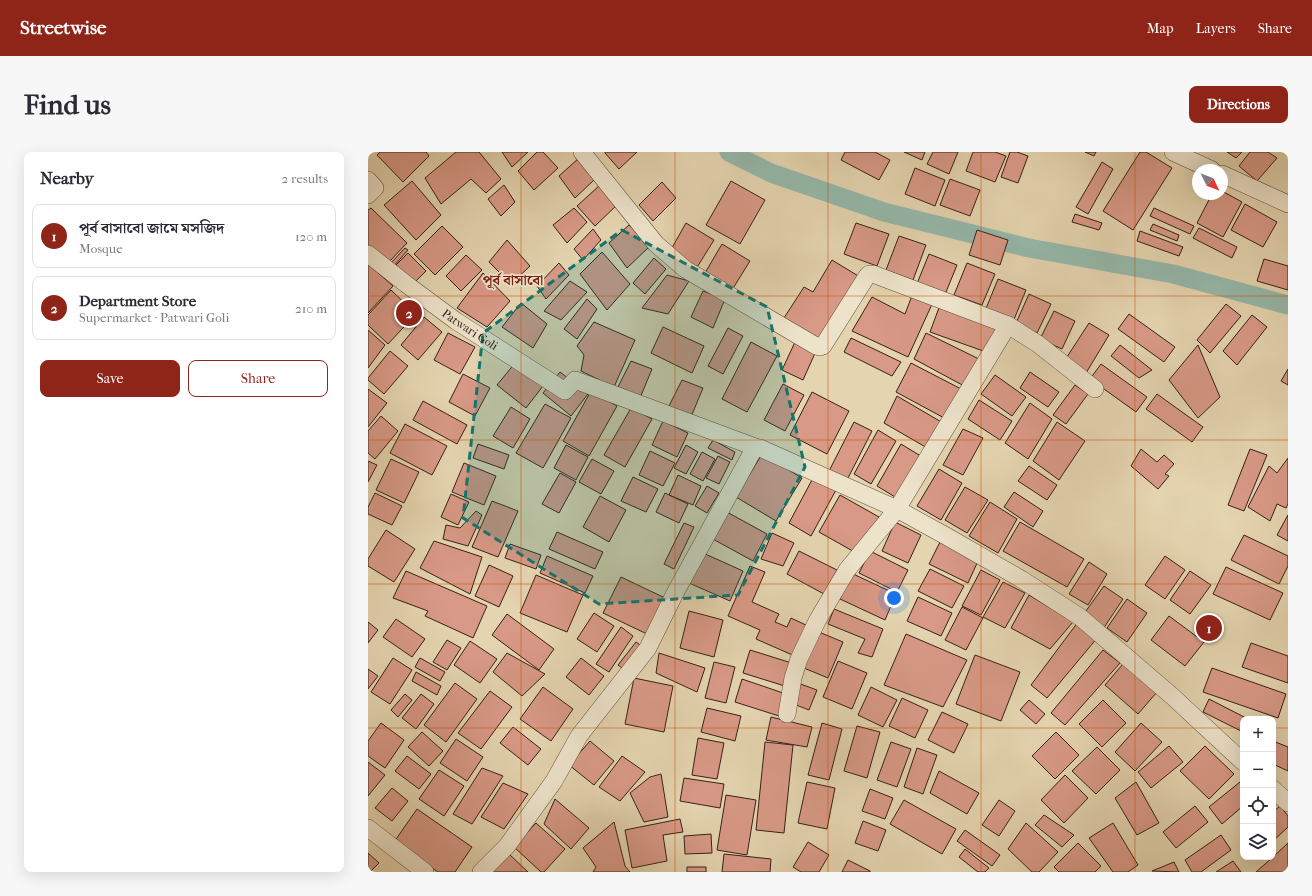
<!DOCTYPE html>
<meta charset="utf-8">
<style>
body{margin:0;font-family:"IM FELL French Canon","Noto Serif Bengali",serif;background:#f7f7f7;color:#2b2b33}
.controls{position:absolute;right:12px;bottom:12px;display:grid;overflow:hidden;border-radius:8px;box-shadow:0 4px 16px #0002}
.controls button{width:36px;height:36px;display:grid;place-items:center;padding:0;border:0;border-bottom:1px solid #e1e1e2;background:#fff;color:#2b2b33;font:20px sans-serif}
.compass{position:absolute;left:824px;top:12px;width:36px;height:36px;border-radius:50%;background:#fff;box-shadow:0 4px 16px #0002;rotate:133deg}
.you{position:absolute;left:526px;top:446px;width:14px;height:14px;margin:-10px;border:3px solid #fff;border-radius:50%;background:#1a73e8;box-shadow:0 0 0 6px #1a73e833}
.badge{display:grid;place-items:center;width:26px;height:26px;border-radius:50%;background:#8f2418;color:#fff;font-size:13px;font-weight:700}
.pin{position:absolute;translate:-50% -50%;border:2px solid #fff;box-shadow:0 1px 4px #0006}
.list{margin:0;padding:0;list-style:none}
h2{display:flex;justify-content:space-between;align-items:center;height:52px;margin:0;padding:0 16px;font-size:17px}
h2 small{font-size:13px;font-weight:400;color:#7c7c81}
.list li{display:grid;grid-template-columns:26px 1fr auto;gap:12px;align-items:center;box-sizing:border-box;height:64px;margin:0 8px 8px;padding:0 8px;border:1px solid #e1e1e2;border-radius:8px}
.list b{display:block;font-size:15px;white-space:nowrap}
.list p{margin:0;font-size:13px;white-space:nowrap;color:#7c7c81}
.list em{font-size:13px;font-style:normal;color:#7c7c81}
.actions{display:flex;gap:8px;padding:12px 16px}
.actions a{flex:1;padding:9px 0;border:1px solid #8f2418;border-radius:8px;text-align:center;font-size:14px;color:#8f2418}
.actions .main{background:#8f2418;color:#fff}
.icon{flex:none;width:22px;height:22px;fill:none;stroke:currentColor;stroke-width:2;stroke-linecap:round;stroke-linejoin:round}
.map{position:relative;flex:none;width:920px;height:720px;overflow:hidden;border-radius:8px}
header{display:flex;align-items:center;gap:24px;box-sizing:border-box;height:56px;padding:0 20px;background:#8f2418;color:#fff}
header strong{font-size:19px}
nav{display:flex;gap:22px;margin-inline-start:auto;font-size:14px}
.intro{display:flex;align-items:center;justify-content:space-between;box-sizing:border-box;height:96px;padding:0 24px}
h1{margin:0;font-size:28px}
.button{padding:10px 18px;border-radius:8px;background:#8f2418;color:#fff;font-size:14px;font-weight:700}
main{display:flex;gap:24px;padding:0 24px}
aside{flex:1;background:#fff;border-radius:8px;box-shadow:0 4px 16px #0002}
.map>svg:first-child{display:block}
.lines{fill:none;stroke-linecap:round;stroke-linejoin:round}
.canal{stroke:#95b8aa;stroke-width:19}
.building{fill:#d89986;stroke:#372017}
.street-casing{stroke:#624d3d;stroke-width:18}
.street{stroke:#ede3cb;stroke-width:17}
.marked{fill:#0f766e;fill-opacity:0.2;stroke:#0f766e;stroke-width:3;stroke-dasharray:8 5;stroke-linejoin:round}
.grid{fill:none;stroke:#cd500e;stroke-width:1;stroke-opacity:0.55}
.labels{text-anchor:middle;stroke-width:3.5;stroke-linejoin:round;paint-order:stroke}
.street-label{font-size:12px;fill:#372017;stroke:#ede3cb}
.quarter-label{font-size:14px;font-weight:bold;fill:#7a1f14;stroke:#ede3cb}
</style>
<header>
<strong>Streetwise</strong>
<nav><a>Map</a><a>Layers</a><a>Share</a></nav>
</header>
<div class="intro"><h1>Find us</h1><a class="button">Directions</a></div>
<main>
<aside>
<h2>Nearby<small>2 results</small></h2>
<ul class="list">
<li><span class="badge">1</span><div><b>পূর্ব বাসাবো জামে মসজিদ</b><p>Mosque</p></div><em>120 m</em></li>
<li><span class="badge">2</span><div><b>Department Store</b><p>Supermarket · Patwari Goli</p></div><em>210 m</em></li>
</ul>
<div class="actions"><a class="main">Save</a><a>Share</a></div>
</aside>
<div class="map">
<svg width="920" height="720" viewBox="0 0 920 720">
<rect width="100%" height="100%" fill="#e4d4af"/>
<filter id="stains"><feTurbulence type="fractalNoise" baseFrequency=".005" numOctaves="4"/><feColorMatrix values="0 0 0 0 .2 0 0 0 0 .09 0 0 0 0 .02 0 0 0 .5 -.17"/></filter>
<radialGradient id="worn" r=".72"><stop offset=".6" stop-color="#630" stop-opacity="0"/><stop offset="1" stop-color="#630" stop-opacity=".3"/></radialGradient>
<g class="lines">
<path class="canal" d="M361 0 403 21 516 60 661 96 805 122 920 153"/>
</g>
<path class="building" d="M12 0H58L61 4 35 30 9 3Z
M88 0H111L133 27 118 41 103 27 73 52 57 26Z
M134 0H160L144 15Z
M169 0H175L190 16 166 38 150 19Z
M237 0H269L251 17 237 1Z
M477 0H507L522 8 511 28 473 8Z
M536 0H557L554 8Z
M565 0H590L581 22 559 12Z
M605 0H627L638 4 627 30 598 19Z
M642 0H649L660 4 650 31 633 25Z
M717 0H728L726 4Z
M772 0H778L804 16 765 78 735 59Z
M859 0H874L868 6Z
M882 0H900L909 6 889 29 871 14Z
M211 6 227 27 207 46 191 24Z
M734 10 745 17 720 62 708 55Z
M547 16 577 28 567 54 537 42Z
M582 27 612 38 602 64 572 53Z
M44 29 73 63 48 88 16 53Z
M363 29 397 48 372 92 338 73Z
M294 30 308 46 285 69 271 53Z
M136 33 147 50 133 64 120 47Z
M232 33 250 52 227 74 209 54Z
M854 39 874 50 855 85 829 71 844 42H854Z
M877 52 909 70 895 95 863 78Z
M3 56 39 91 20 111 0 94V58Z
M206 56 219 70 199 91 185 73Z
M786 56 826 74 822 82 782 64Z
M707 62 734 71 731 78 704 70Z
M318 71 346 88 328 117 301 101Z
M488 71 521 82 509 114 476 102Z
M785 72 811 83 809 89 782 78Z
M261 73 282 94 259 116 241 91Z
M74 74 95 95 67 123 46 102Z
M831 76 869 95 864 106 825 86Z
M225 77 233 88 215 108 206 97Z
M609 78 640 88 632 113 601 103Z
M772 79 815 95 811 104 769 89Z
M531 84 558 93 545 128 518 118Z
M139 88 162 114 143 132 121 110Z
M354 92 382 109 364 138 337 121Z
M37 96 40 98 25 115 22 112Z
M234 100 262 132 239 158 212 122Z
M40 101 58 119 43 134 24 117Z
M561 102 589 113 576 145 548 134Z
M98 103 114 118 93 139 78 124Z
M286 106 298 117 277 142 265 131Z
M896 107 920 114V138L889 129Z
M464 108 492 125 450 191 414 169 436 135 445 140Z
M191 111 201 123 178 147 169 134Z
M599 111 627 122 614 153 586 143Z
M0 112 25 134 0 161Z
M115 121 142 149 119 175 89 156Z
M299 123 321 129 300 162 274 156Z
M630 127 658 138 645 170 617 159Z
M202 129 219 140 193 168 176 159Z
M23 138 48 162 20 192 0 173V163Z
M335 139 357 147 345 176 323 165Z
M545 141 565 150 540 205 484 179 504 145 537 162Z
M661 142 683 152 669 181 648 171Z
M219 147 229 157 209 187 196 177Z
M153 151 179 172 165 196 134 175Z
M858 152 873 164 842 201 829 188Z
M572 153 630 175 618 200 562 180Z
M686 159 707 169 694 197 672 187Z
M761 162 807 195 796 210 750 177Z
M884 163 899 175 869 213 855 199Z
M56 165 74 180 50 208 33 193Z
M226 170 267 188 246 235 213 219 216 203 209 194Z
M721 171 741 183 718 221 697 208Z
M295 175 336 194 324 221 283 201Z
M360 176 375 184 355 222 340 214Z
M0 178 17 193 0 216Z
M80 181 107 195 92 222 66 208Z
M558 181 613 208 598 235 546 207Z
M483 186 533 210 524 224 476 200Z
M383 190 409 204 379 260 354 247Z
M427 190 448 199 435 228 414 218Z
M752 193 784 218 771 226 743 204Z
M830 193 852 245 830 266 801 228Z
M22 199 40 214 16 242 0 228V226Z
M263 209 284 217 272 246 250 235Z
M147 211 175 234 158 256 129 233Z
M543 211 595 238 578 267 528 240Z
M733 212 779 245 768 260 722 227Z
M920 217V233L913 229Z
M192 220 220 242 203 264 175 241Z
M662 220 691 240 680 255 652 236Z
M95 222 122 236 107 264 81 250Z
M627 223 658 245 644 264 613 242Z
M314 228 335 236 323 265 301 254Z
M415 232 436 243 417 279 396 268Z
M707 233 720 242 698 272 685 263Z
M0 237 19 251 0 275Z
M223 239 249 254 221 304 195 289Z
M444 240 481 259 459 302 422 283Z
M789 242 835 275 824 290 778 257Z
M529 244 575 271 561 297 516 271Z
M611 248 644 269 632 288 600 267Z
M55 249 99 273 89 292 45 268Z
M662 251 684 267 660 307 637 291Z
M177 252 203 266 175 316 148 301Z
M143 255 162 267 145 296 125 284Z
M263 256 284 267 257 315 236 303Z
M13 264 30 279 7 307 0 301V279Z
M295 269 320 281 309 305 284 293Z
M486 270 504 279 479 328 461 319Z
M689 270 717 289 691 328 665 309Z
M37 272 79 294 64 323 22 301Z
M595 277 615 286 595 323 575 313Z
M510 278 528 289 503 332 486 322Z
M345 288 367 300 364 308 340 296Z
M110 292 141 303 136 317 105 306Z
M533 292 556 306 532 348 509 334Z
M198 293 220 305 208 328 186 316Z
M318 293 330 300 318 322 306 316Z
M773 297 789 310 796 303 806 312 797 322 801 324 790 337 763 314Z
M882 297 899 303 876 359 860 353Z
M282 299 307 311 295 334 271 323Z
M334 300 347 307 335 329 322 322Z
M394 302 434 326 408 369 368 345Z
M350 304 362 310 351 332 338 326Z
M920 306V352L918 356 909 352 902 369 880 355 901 314 909 321Z
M23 307 51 320 36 351 8 338Z
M224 307 246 319 233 342 211 330Z
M0 309 9 313 0 330Z
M96 311 128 324 116 353 84 340Z
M661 314 689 333 679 348 650 329Z
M571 317 594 331 573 368 549 354Z
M192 321 208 330 191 361 174 352Z
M310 323 333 334 325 353 301 343Z
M265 325 290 337 278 360 253 349Z
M445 326 468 338 443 384 421 371Z
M339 334 351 341 339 361 327 354Z
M597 335 620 348 599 381 577 368Z
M646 340 675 359 665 375 636 355Z
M7 341 34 354 24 373 0 362V355Z
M297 341 320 352 311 371 288 360Z
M83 342 101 350 90 373 73 365Z
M472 343 511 365 490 402 451 380Z
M232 344 258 358 241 390 215 375Z
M124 349 150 359 130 405 104 395Z
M622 350 649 367 630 401 601 384Z
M108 359 114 363 100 394 75 387 78 373 92 376Z
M357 359 399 382 385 409 343 386Z
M920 363V389L909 383Z
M527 370 553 383 540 411 514 399Z
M652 370 716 407 699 435 635 399Z
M316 371 326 375 306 417 296 412Z
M18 378 47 397 26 430 0 414V407Z
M189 380 235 400 227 417 181 397Z
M404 381 426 391 415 414 393 407Z
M876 383 920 404V414L911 432 863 408Z
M66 389 114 405 102 442 52 416Z
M572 390 610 409 600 431 561 412Z
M142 392 173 403 168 417 137 406Z
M431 399 469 418 456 442 419 422Z
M502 399 540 418 529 440 491 421Z
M335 401 375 419 362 449 321 431Z
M179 404 225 424 217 441 172 421Z
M797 404 817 418 797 447 777 433Z
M721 410 739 422 720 453 701 442Z
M121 413 145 424 131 455 107 444Z
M382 414 397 420 384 450 411 462 407 470 419 475 423 466 442 475 429 505 388 487 392 478 360 464Z
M858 415 915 441 902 468 845 442Z
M562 417 596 434 584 456 550 439Z
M613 418 632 428 613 463 594 454Z
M38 419 119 454 105 486 57 464 60 459 25 446Z
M822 419 843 433 822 462 802 448Z
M483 421 528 442 517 468 472 447Z
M168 423 215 443 199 480 152 461Z
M253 425 297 446 279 482 235 461Z
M635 430 657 441 637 476 615 465Z
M736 434 755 447 735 477 715 463Z
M661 443 705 470 682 497 643 476Z
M550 445 584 461 573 484 539 469Z
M759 447 779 461 759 490 739 476Z
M594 455 615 466 598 498 577 488Z
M466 457 515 477 504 505 490 501 497 487 460 472Z
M321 459 355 468 346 505 312 496Z
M226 461 246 474 229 500 209 487Z
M139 462 186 497 171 518 124 483Z
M801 464 836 490 817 514 783 488Z
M28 467 57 487 44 505 15 485Z
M0 470 10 478 0 491Z
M710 470 730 485 679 546 663 533Z
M253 475 265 484 241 520 228 512Z
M446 478 475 490 460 526 431 514Z
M538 482 599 508 575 555 516 533Z
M79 488 93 496 79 518 65 510Z
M102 489 129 507 112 531 86 513Z
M268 490 275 495 258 519 250 513Z
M883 491 920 504V531L874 515Z
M382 498 427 512 420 535 375 521Z
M735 498 752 511 697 573 683 561Z
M139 501 177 522 154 544 125 520Z
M291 501 337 516 329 540 288 521Z
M607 503 652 520 633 569 588 552Z
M25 506 44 518 22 552 3 540Z
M52 506 77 520 72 529 47 515Z
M213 506 236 524 221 543 198 525Z
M470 509 499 521 484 557 455 545Z
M346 510 367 515 358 551 337 546Z
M755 512 789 540 770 562 737 533Z
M844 516 918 542 910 566 835 540Z
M0 517 10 524 0 537Z
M48 520 73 534 69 543 44 529Z
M266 526 305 534 296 580 257 572Z
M374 527 418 542 411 564 367 550Z
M427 530 449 538 441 558 423 551Z
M87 531 109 547 78 590 56 573Z
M175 535 205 557 183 589 152 567Z
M503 535 529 548 515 575 490 563Z
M122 539 144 555 113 597 90 581Z
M37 542 44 548 30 565 23 558Z
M53 542 66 552 48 577 34 566Z
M534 546 560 558 547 586 521 574Z
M841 547 880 567H875V580L835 560Z
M661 548 677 562 668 572 652 558Z
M735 548 758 571 734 595 711 572Z
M339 556 373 564 367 589 333 580Z
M574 560 600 572 586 601 560 588Z
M403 565 444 575 439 595 398 588Z
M13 571 36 588 17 616 0 604V589Z
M454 571 474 577 461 628 440 623Z
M773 571 794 590 767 619 747 600Z
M489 574 512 580 499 626 476 619Z
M145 575 173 597 160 613 132 591Z
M54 580 75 599 61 614 40 595Z
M688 580 711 603 687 627 664 604Z
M330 586 356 591 349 627 324 623Z
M88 587 115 605 99 629 72 611Z
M222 589 246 609 226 633 201 613Z
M905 589 920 595V619L905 612Z
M397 590 425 593 416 681 388 678Z
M523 590 543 597 529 635 509 628Z
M801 594 815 610 783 636 770 620Z
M837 594 866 622 841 647 812 619Z
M729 595 752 618 728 642 704 619Z
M549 596 569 603 555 642 536 635Z
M39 604 63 622 51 637 27 619Z
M254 604 277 620 252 649 231 635Z
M0 610 17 623 0 644Z
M114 616 135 624 104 672 85 662Z
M71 618 96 634 76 664 51 647Z
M571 619 611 641 599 662 562 641Z
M293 622 300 665 276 670 262 641 282 625Z
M697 623 720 646 696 671 673 648Z
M316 626 356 632 352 656 312 649Z
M439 630 467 636 459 677 430 671Z
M768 630 791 671 769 683 747 646Z
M872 630 875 633V654L854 672 841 655Z
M135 631 160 642 136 677 113 665Z
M24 636 40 649 24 669 7 656Z
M502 637 525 646 517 667 494 659Z
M358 643 388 648 379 703 349 698Z
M187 647 221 676 203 697 176 672Z
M536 648 588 677 574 702 522 672Z
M631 648 647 659 631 684 614 673Z
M827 654 840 670 808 696 795 680Z
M912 654 920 664V675L905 689V660Z
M49 657 104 695 87 720H70L26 690Z
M676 663 706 683 694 695 667 673Z
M312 667 315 680 295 683 299 709 264 716 257 678Z
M495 669 518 678 510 699 487 691Z
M246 670 257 714 262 720H225L228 715 215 696Z
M168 671 197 697 176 720H173L146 695Z
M658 671 690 700 671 720H664L640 697Z
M745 671 770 713 760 720H745L721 686Z
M597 678 632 703 624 714 589 689Z
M343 682 344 701 317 702 316 684Z
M853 683 863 698 833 720H824L817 708Z
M440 690 461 703 451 720H433L425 715Z
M710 691 733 714 727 720H691L686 715Z
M920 691V720H888L905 705Z
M597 697 621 716 617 720H610L591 705Z
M0 701 11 711 2 720H0Z
M141 702 160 720H124Z
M356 702 403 707 402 720H354Z
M480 708 502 719V720H474Z
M865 709 873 720H848Z
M806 710 811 720 784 719Z
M319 715H338V720H319Z"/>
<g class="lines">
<defs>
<g id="street">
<path d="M214 0 288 92 317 117 448 194 452 195 455 194 499 124 501 122H505L640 173 670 192 727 237"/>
<path d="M805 0 844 18"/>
<path d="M854 22 920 52"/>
<path d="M0 28 7 36 0 43"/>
<path id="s1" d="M0 102 38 132 88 169 197 239 207 228 387 295 392 296 529 357 578 384 653 427 712 465 804 544 875 610"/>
<path d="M419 562 425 526 431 507 449 469 479 418 529 357 640 173"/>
<path d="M905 637 920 651"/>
<path d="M0 676 57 720"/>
<path d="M113 720 139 694 186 629 211 584 280 496 306 443 387 295"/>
</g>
</defs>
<use href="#street" class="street-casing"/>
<use href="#street" class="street"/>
</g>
<path class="marked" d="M254 78 399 155 437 315 370 443 231 452 95 366 115 181Z"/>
<path class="grid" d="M153 0V720M307 0V720M460 0V720M613 0V720M767 0V720M0 144H920M0 288H920M0 432H920M0 576H875M905 576H920"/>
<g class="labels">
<g class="street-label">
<text dy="4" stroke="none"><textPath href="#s1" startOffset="127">Patwari Goli</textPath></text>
</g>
<g class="quarter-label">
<text x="145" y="133">পূর্ব বাসাবো</text>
</g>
</g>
<rect width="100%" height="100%" filter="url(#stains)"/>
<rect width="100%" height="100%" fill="url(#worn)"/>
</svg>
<div class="controls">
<button>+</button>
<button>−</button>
<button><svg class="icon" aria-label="locate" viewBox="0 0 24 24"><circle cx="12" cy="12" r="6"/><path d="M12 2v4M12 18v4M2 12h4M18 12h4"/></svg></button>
<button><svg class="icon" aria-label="layers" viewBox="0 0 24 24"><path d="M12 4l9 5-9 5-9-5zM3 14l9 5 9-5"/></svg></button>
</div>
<svg class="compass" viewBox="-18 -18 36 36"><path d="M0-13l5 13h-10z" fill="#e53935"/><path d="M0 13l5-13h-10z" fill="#7c7c81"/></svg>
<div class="you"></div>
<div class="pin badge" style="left:841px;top:476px">1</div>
<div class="pin badge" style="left:41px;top:161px">2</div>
</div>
</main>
